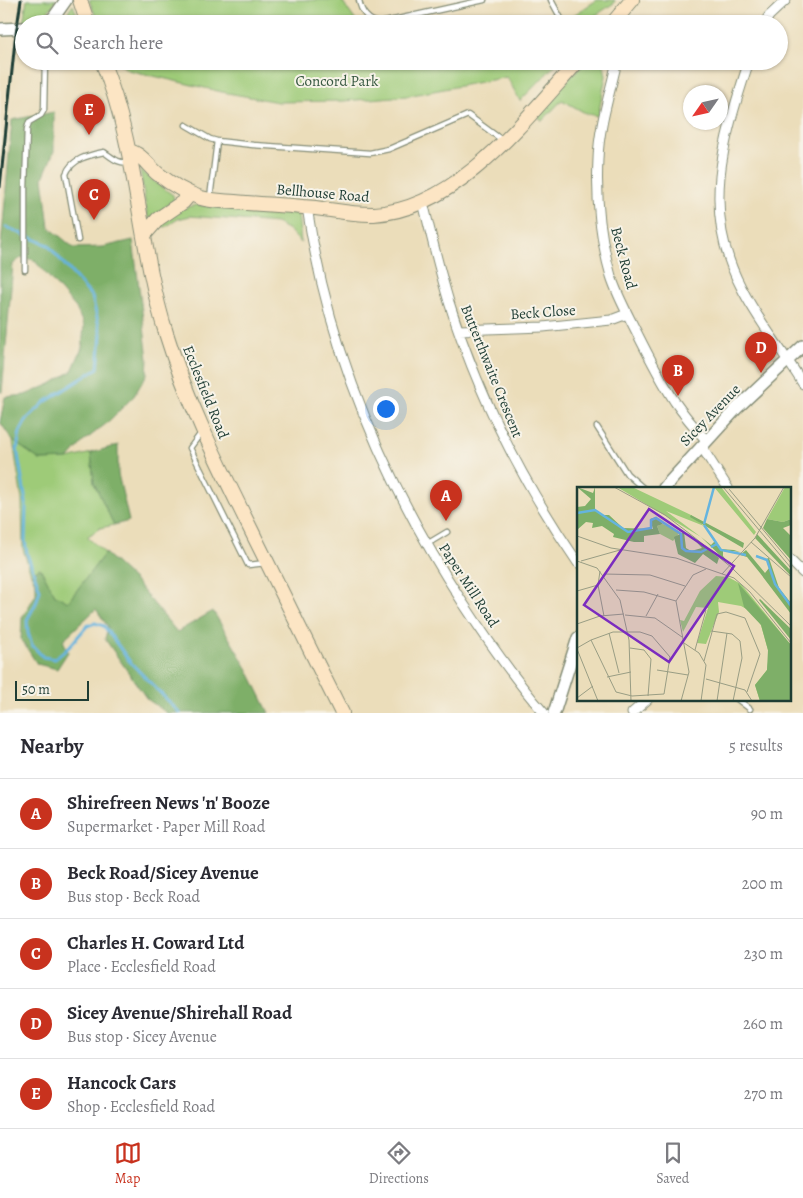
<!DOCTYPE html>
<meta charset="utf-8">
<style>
body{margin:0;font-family:Alegreya,serif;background:#f7f7f7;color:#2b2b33}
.compass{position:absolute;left:683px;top:85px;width:45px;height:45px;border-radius:50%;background:#fff;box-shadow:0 1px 4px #0004;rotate:236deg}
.scale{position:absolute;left:15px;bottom:12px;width:74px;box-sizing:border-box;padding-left:5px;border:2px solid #1f3d34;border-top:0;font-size:14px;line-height:18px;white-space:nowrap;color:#1f3d34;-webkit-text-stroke:4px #f7f3e8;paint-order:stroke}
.you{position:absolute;left:385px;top:408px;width:18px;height:18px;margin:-12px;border:4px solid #fff;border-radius:50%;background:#1a73e8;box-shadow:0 0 0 8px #1a73e833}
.badge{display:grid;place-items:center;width:32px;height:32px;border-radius:50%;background:#c8321e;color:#fff;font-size:16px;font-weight:700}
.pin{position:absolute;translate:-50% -41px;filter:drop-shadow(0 1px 2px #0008)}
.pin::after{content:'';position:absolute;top:26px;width:18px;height:15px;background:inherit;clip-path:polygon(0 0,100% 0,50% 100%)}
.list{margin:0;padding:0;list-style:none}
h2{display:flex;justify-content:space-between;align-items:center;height:65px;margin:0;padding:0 20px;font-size:21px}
h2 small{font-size:16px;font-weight:400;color:#7c7c81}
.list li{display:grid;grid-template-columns:32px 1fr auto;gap:15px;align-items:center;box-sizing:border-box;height:70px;padding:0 20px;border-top:1px solid #e1e1e2}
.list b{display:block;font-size:19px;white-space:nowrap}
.list p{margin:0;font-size:16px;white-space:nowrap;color:#7c7c81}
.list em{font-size:16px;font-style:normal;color:#7c7c81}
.icon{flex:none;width:28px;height:28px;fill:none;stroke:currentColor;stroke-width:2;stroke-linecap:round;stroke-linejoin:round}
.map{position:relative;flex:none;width:803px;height:713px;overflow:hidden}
.search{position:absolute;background:#fff;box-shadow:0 1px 4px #0004;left:15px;right:15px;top:15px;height:55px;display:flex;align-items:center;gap:12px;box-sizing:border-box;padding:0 18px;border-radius:28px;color:#7c7c81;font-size:19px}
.sheet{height:415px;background:#fff}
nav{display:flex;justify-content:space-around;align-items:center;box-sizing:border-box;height:70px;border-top:1px solid #e1e1e2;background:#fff;font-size:14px;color:#7c7c81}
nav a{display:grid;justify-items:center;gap:2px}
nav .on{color:#c8321e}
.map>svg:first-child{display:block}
.green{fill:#9ecb78;stroke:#5e8456}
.forest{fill:#7eaf68;stroke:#4e764e}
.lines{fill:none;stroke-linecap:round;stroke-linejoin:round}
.stream{stroke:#65b4df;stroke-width:3}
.service-casing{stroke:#858d77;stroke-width:7}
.minor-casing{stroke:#858d77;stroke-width:11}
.tertiary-casing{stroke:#858d77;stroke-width:14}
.secondary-casing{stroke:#858d77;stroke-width:16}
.service{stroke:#fff;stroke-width:4.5}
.minor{stroke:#fff;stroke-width:9}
.tertiary{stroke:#fff;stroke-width:11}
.secondary{stroke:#fce5c4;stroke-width:14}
.rail{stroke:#1f3d34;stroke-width:3}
.labels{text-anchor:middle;stroke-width:4;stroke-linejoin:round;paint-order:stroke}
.park-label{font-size:15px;fill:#385942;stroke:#f7f3e8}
.street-label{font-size:15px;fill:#1f3d34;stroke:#f7f3e8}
.inset-river{fill:none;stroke:#65b4df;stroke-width:2.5}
.inset-road{fill:none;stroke:#999d84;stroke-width:1}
.view{fill:#7b2cbf;fill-opacity:0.15;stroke:#7b2cbf;stroke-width:2.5}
.inset-edge{fill:none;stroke:#1f3d34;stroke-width:2.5}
</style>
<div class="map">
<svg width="803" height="713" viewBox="0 0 803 713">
<rect width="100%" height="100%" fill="#f7f3e8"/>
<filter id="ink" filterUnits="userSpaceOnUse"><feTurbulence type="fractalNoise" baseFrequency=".02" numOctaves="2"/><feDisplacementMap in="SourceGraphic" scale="10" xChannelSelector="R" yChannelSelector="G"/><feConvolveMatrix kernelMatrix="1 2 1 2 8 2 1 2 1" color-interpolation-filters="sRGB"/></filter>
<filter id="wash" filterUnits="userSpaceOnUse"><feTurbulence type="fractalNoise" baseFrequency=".0096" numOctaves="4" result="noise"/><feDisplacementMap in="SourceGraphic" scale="20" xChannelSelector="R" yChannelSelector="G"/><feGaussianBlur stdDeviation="1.12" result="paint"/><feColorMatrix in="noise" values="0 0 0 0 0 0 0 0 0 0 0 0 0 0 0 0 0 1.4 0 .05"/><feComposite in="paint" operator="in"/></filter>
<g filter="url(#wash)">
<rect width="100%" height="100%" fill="#ebddba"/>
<path class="green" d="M27 0H56C48 15 40 18 23 22Z
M89 0H341L358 24H99Z
M597 0H615L614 3 583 24H569L566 20Z
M73 5 81 24H59Z
M116 61H559L520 101 507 77 407 96 343 101 278 102 222 92 128 70Z
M586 61H603L606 76 598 116 587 114 562 100 542 121 535 114Z
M140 169 155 182 173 195 174 200 150 219 147 215Z
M197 205 298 213 301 243 289 230 276 223 190 216 178 219 165 227 160 225 177 209Z
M13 441 40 460 68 459 91 453 94 483 114 525 100 528 87 537 105 553 68 602 55 595 40 568 31 574 23 549 22 500Z"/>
<path class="forest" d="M54 112V151L43 178 49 227 74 248 103 247 133 240 148 359 147 374 134 396 107 423 83 442 68 459 40 460 13 441 0 422 5 397 25 395 51 384 72 371 82 348 84 326 76 308 34 260 22 257 13 264 2 392H0V258L12 120Z
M118 445V474L129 521 114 525 94 483 91 453Z
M105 553 135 581 177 632 213 611 247 668 269 713H167L147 699 105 639 108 627 96 609 63 640 68 652 57 669 37 664 21 639 22 618 36 594V585L31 574 40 568 55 595 68 602Z"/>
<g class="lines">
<path class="stream" d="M6 227 48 245 92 297 101 334 98 368 45 402 27 419 20 432 17 449 26 502 25 541 27 554 40 590 36 603 27 620 28 633 32 645 43 657 55 659 69 647 87 626 95 623 104 626 130 662 180 713"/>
</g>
</g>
<g filter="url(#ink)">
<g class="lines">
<defs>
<path id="service" d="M359 0C361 12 368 21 380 23L484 0
M551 0 564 24
M603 24H604
M186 125 210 139 217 141 253 145 370 153 389 149 468 115 502 140
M210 198 217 141
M78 240 66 174C72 158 90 155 104 152 113 158 118 164 129 162
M25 270V188L27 129 29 122 41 115 44 110 45 61
M597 427 627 474 643 488
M201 433 190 448 248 565 266 563
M427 544 447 532
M737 699 750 709"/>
<path id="minor" d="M764 24 769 16 786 0
M617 61C610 93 599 126 598 159 596 198 600 238 611 276 617 295 627 313 636 331 648 355 660 379 675 402 684 415 695 428 706 440
M749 61C724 139 700 209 741 287 758 321 783 351 803 384
M423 202C431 235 439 269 449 302 478 395 523 483 578 563
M307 207C328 349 385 483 463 603 488 641 514 679 544 713
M459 330 543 327 611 320 627 314
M701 446 728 488
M789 559 803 573
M632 713 648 699"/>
<path id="tertiary" d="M46 24 54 17 66 0
M0 29 24 28
M664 488 736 409 803 346
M554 713 578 638"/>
<path id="secondary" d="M80 0 88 24
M612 24 632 0
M102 61C138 148 138 244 166 333 188 405 223 473 256 540 285 598 313 656 342 713
M129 151C142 154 148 166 158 174 171 184 186 193 201 198 212 201 223 201 235 202 257 204 280 205 303 207 326 208 350 215 374 214 458 209 526 118 578 61
M144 235 158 219 183 202 190 194"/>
</defs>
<use href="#service" class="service-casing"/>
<use href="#minor" class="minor-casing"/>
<use href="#tertiary" class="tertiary-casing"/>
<use href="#secondary" class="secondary-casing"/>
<use href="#service" class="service"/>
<use href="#minor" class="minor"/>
<use href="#tertiary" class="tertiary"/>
<use href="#secondary" class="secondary"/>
<path class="rail" d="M0 187 15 41 21 0"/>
</g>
</g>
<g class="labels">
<g class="park-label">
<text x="337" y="86">Concord Park</text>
</g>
<g class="street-label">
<text transform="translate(323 193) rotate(5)" y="5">Bellhouse Road</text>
<text transform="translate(624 258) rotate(75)" y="5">Beck Road</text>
<text transform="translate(543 312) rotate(-4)" y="5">Beck Close</text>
<text transform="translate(492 371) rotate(68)" y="5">Butterthwaite Crescent</text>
<text transform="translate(206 392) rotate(68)" y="5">Ecclesfield Road</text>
<text transform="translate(710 415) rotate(-46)" y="5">Sicey Avenue</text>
<text transform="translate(469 585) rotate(57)" y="5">Paper Mill Road</text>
</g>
</g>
<g transform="translate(577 487)">
<rect width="214" height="214" fill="#ebddba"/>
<path d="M40 0H55L114 28 127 39 89 24 124 50ZM137 0H144L179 45 177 48ZM208 0H214V32L206 35 190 32ZM86 37 103 45 96 54 83 47 80 39ZM139 89 151 90 164 97 214 158V214H183L178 198 190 183 192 167 184 138 175 125 164 119 141 115 142 125 129 157 120 156 131 121 119 120 106 145 103 133 107 134 123 104Z" fill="#9ecb78"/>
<path d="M0 0 16 6 18 0V22L25 28H32L46 41 76 42 73 32 79 30 86 37 80 39 83 47 67 49V55H57L36 50 37 47 25 39 15 41 16 36 9 35 0 43V20L8 19 14 12ZM114 28 167 56 166 61 113 30ZM190 32 206 35 214 32V38L206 41 213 48 214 73 186 41ZM107 45 109 61 114 64 125 61 111 46 142 71 140 77 126 67 118 76 101 67 97 50ZM180 47 214 84V89L178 51ZM124 50 134 58 138 54 143 62 157 63 163 65 146 63V69L152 77ZM169 63 188 86 192 81 189 72 192 71 202 101 214 116V127L183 86 170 70 163 68ZM161 96 214 158V214H183L178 198 190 183 191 163 184 138 167 120ZM183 112 214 142V153L182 113Z" fill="#7eaf68"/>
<path class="inset-river" d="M0 26 18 23 51 45 74 41V33L79 31 104 47 105 61 109 64 124 65 130 62M127 37 137 0M127 38 140 57M134 60 140 57 144 63 169 68M179 69 190 73 198 97 214 119"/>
<path class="inset-road" d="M37 0 88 28 117 50 154 80 214 139M146 0 214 81M152 2 214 76M0 49 34 61 99 71 157 91 173 105 214 156M174 55 214 90M0 74 20 81 43 113 52 153 54 214M4 74 43 63M23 84 21 98 27 129M27 87 73 88 108 99M145 87 178 51 207 0M39 103 67 105 99 114M0 104 21 98M48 128 78 131 105 150M69 129 81 107M0 137 23 129 47 127M134 144 155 147 163 154 165 171 156 214M32 146 42 186M107 156 122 166 129 178 124 214M0 161 14 153 36 145H63L75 149 93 170 87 207 55 209 39 205 14 153M53 161 67 163 74 172 71 209M0 162 21 214M118 163 129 123M127 174 140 127 149 125 168 131 183 167 170 205M80 183 111 188M30 190 54 185M129 192 168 203 175 214M0 211 16 199M104 214 112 185 99 114 116 88 129 82M140 214 150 146"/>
<path class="view" d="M72 22 157 79 92 175 7 118Z"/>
<rect width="214" height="214" class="inset-edge"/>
</g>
</svg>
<svg class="compass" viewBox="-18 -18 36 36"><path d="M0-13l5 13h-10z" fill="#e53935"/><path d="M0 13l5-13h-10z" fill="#7c7c81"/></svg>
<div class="scale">50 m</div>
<div class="you"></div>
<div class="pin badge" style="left:446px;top:521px">A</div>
<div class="pin badge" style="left:678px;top:396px">B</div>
<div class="pin badge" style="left:94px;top:220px">C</div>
<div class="pin badge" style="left:761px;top:373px">D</div>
<div class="pin badge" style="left:89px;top:135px">E</div>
<div class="search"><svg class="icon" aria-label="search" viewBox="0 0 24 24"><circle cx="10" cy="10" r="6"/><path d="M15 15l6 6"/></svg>Search here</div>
</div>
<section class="sheet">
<h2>Nearby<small>5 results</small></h2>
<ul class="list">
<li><span class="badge">A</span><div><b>Shirefreen News 'n' Booze</b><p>Supermarket · Paper Mill Road</p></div><em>90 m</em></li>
<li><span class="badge">B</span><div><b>Beck Road/Sicey Avenue</b><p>Bus stop · Beck Road</p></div><em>200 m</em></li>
<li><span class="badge">C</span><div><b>Charles H. Coward Ltd</b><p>Place · Ecclesfield Road</p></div><em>230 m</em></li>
<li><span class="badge">D</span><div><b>Sicey Avenue/Shirehall Road</b><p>Bus stop · Sicey Avenue</p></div><em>260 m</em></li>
<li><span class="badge">E</span><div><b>Hancock Cars</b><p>Shop · Ecclesfield Road</p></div><em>270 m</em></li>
</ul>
</section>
<nav>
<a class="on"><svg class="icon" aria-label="map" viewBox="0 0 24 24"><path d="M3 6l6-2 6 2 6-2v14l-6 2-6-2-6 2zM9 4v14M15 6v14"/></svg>Map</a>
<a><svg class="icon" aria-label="directions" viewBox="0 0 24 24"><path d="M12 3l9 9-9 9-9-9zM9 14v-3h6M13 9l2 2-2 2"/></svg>Directions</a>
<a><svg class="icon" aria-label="saved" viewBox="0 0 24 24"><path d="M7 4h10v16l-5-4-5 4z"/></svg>Saved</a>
</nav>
